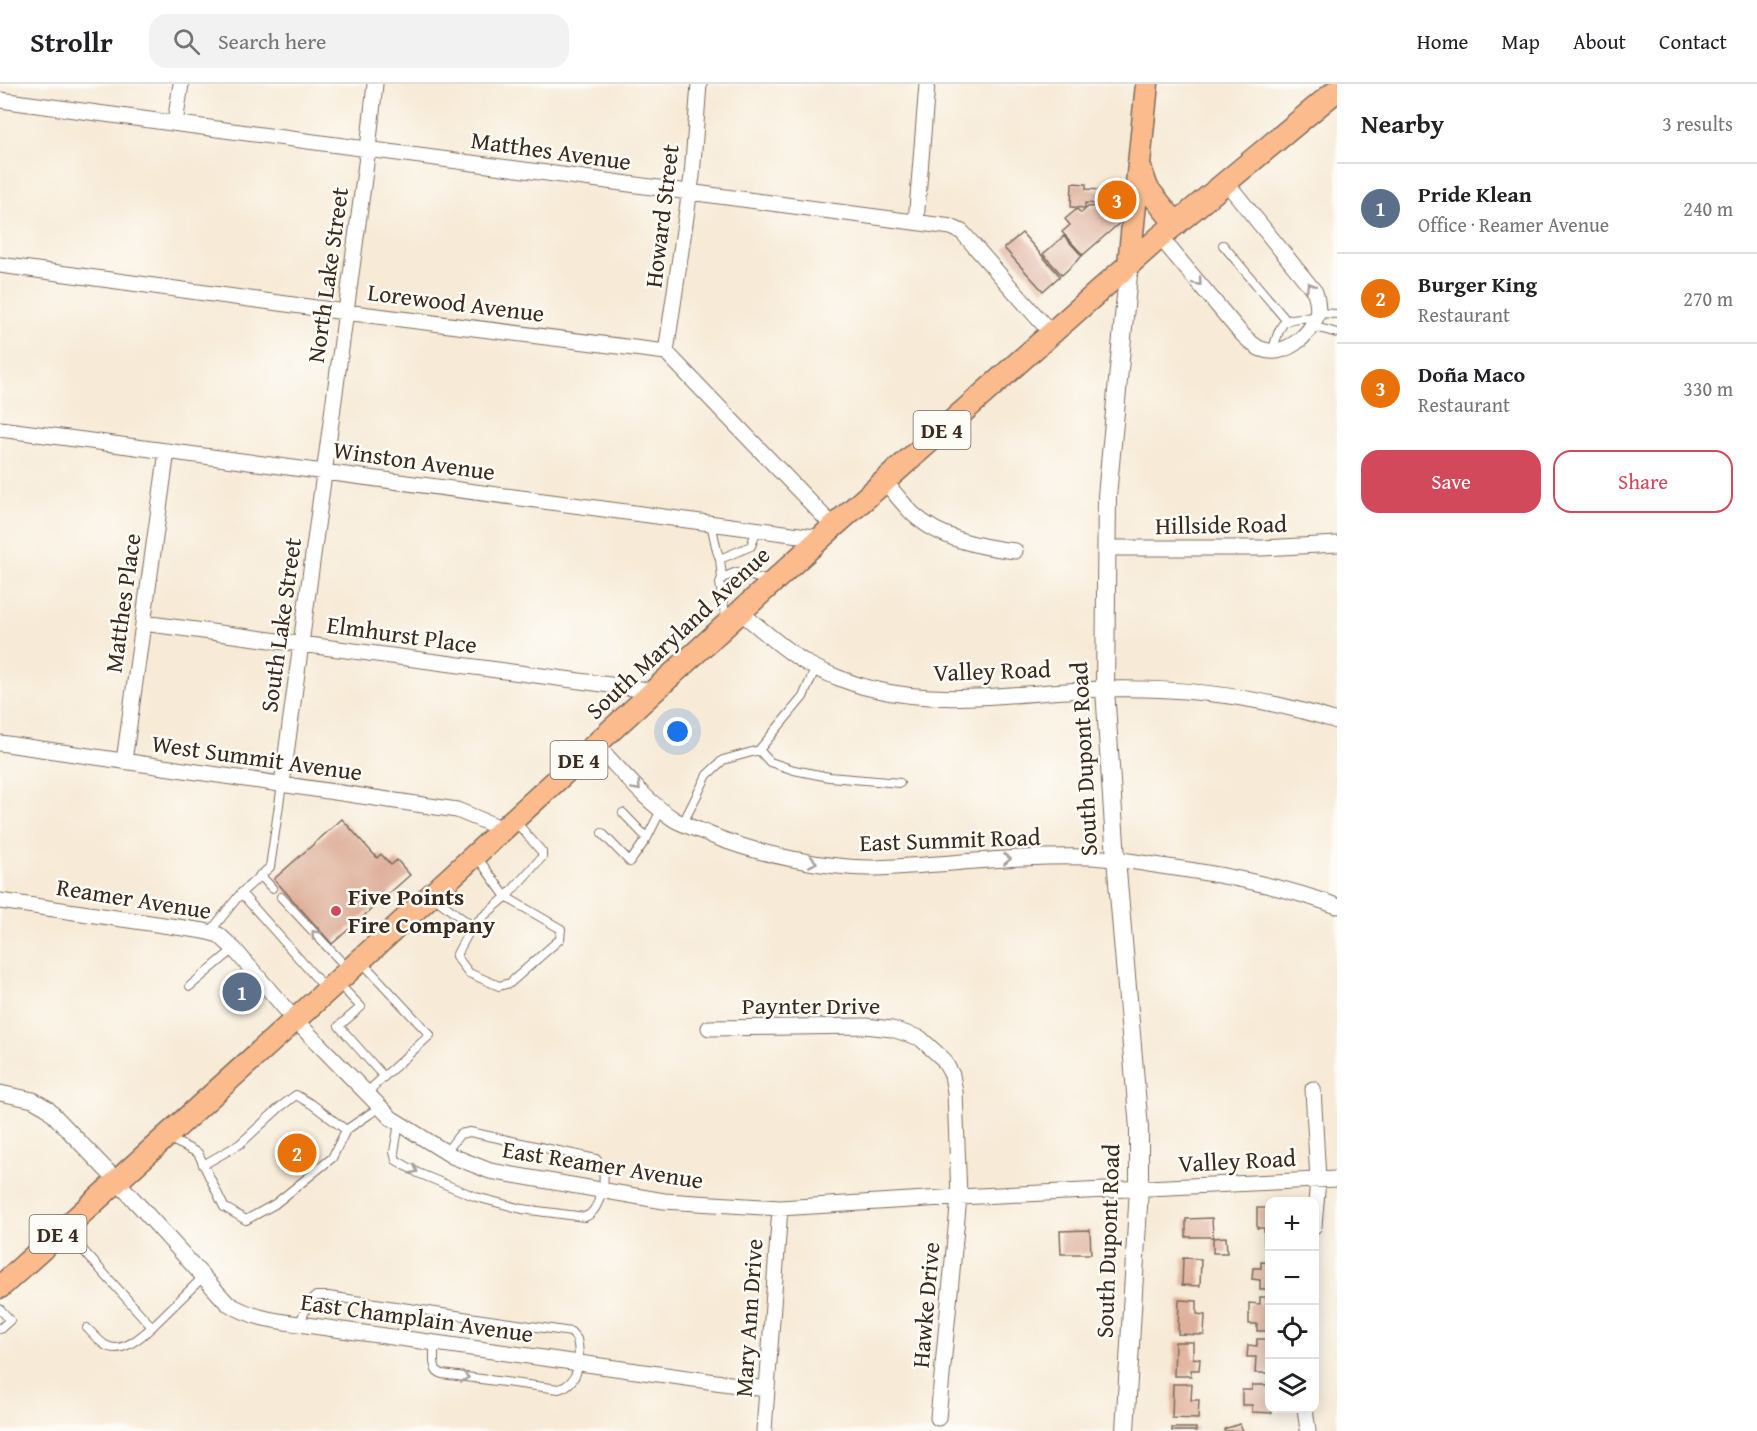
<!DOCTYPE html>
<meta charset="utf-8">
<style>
body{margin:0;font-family:"Gentium Book Plus",serif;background:#f2f2f2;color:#202124}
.controls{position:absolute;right:18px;bottom:18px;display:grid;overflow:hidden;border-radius:12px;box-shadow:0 3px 15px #0003}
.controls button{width:54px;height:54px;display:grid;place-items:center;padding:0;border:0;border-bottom:2px solid #e0e0e0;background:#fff;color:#202124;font:30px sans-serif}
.you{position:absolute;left:678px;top:648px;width:21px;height:21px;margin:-15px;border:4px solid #fff;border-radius:50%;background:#1a73e8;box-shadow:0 0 0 9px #1a73e833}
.badge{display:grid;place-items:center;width:39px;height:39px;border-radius:50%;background:#d1495b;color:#fff;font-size:20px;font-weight:700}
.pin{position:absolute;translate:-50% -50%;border:3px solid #fff;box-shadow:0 2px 6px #0006}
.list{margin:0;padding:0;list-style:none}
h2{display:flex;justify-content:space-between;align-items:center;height:78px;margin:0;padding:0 24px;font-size:26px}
h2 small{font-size:20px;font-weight:400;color:#757577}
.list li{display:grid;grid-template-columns:39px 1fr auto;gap:18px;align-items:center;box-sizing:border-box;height:90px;padding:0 24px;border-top:2px solid #e0e0e0}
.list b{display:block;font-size:22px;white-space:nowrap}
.list p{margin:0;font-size:20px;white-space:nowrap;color:#757577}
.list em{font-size:20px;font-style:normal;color:#757577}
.actions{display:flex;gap:12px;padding:18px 24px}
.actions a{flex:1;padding:14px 0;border:2px solid #d1495b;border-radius:18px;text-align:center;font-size:21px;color:#d1495b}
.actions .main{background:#d1495b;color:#fff}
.icon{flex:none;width:33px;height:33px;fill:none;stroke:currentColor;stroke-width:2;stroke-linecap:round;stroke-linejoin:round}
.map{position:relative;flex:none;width:1337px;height:1347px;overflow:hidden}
header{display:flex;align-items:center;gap:36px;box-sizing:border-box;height:84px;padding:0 30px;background:#fff;border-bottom:2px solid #e0e0e0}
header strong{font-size:28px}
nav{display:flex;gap:33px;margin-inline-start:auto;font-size:21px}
.search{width:420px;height:54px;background:#f2f2f2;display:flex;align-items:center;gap:15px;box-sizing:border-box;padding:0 21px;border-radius:18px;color:#757577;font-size:22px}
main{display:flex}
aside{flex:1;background:#fff}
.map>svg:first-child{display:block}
.building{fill:#dfb19c}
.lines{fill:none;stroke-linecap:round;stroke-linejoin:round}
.service-casing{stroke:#7d6d5e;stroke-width:10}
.minor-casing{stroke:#7d6d5e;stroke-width:17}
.tertiary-casing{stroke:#7d6d5e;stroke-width:20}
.primary-casing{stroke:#7d6d5e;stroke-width:25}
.service{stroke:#fff;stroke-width:8}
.minor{stroke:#fff;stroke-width:15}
.tertiary{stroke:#fff;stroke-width:18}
.primary{stroke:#fbbb8d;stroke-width:22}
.oneway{stroke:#a79f9a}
.poi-dot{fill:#d1495b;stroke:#fdfcf7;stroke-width:2}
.labels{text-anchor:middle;stroke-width:5;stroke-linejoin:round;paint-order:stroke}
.shield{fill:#fdfcf7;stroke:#75695f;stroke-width:1.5}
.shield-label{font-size:22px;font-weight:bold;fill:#3b2a1e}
.street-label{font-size:24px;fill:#3b2a1e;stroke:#fdfcf7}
.poi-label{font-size:24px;font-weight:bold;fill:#3b2a1e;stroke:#fdfcf7;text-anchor:start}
</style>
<header>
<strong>Strollr</strong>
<div class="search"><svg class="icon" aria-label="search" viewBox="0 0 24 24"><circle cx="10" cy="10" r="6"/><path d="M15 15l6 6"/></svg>Search here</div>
<nav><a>Home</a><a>Map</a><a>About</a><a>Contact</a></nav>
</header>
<main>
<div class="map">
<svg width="1337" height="1347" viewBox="0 0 1337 1347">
<rect width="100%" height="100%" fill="#fdfcf7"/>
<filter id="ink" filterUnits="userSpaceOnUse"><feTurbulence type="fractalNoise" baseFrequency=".0167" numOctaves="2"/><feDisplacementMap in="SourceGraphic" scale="12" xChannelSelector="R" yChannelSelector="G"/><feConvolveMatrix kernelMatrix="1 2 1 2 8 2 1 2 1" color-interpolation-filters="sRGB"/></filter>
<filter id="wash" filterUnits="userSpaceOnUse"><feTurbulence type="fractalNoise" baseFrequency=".008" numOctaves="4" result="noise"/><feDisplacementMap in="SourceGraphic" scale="24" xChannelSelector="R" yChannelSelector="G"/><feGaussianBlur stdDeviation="1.35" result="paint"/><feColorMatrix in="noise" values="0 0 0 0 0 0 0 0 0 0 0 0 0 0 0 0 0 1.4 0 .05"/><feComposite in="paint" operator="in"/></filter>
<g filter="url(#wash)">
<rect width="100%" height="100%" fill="#f7ead6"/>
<g id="blocks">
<path class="building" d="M1072 99 1086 100V105L1100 106 1099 120 1085 119V124L1071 123Z
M1105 102 1125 104 1123 136 1083 171 1062 148 1070 141 1065 135 1077 125 1081 129 1088 123 1099 122 1103 127 1105 124 1111 126 1112 122H1104Z
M1022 149 1060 192 1043 207 1004 164Z
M1064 152 1082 172 1062 191 1043 170Z
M342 735 377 774 381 770 391 781 397 776 410 791 332 860 274 795Z
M1257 1124H1270V1161H1264V1144H1257Z
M1212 1134 1213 1153H1186V1135Z
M1090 1146 1091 1170H1061L1060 1147Z
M1226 1153 1227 1169H1213V1154Z
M1183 1174 1201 1175 1200 1202 1182 1201Z
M1261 1178 1270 1179V1205H1260V1196L1252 1195 1253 1184H1261Z
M1260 1213H1270V1247H1257V1240H1249V1219L1260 1220Z
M1179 1216 1197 1217V1230L1205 1231 1204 1251 1178 1250Z
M1257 1255H1270V1289H1255L1256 1273H1247L1248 1261 1257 1262Z
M1175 1258H1193V1274L1200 1275 1199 1286H1191V1292H1174Z
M1173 1300H1192L1191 1316H1199L1198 1335 1172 1334Z
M1252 1301H1270V1324H1272V1329L1252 1328V1321H1242V1306H1252Z
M1240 1340 1243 1347H1224V1345Z
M1172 1344H1196V1347H1172Z"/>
</g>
</g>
<g filter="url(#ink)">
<use href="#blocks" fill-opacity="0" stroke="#7d6d5e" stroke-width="1.5"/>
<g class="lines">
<defs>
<path id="service" d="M1223 161 1286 236
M1318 229 1337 230
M1312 242 1337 249
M1273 266C1282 232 1284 235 1316 233
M711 439 717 467 720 475 751 462 757 445
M720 475 722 494
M726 536 720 499 722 494 737 488 769 497
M759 666 770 678 794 686 829 693 900 699
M623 729 647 754
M683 739 707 691 723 676 759 666 803 613 816 583
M602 749 630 778 647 754 661 726
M260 791 272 804
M241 809 326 905
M432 812 472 842 506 813 477 773
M281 813 348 885
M472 842 456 872 469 889 499 902 510 899 560 855 561 845 506 813 542 773V768L515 737
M210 848 241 809 270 783 282 700
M361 877 430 951 366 1009
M337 898 361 923 339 942 384 993
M190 902 234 865
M399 1039 394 1068 396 1076 418 1089 476 1113 522 1125 585 1133C599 1128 607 1097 602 1083 602 1082 597 1076 596 1075L470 1048 460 1050 446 1068
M170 1055 198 1069 224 1123 246 1136 275 1120 332 1074 346 1046 380 1023
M203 1081 240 1060 279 1024 296 1011 313 1021 346 1046
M65 1146 152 1243 203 1193
M0 1225 10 1236 0 1245
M299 1240 310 1217 316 1212H328L571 1248 577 1255C581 1274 580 1299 559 1305L442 1290 436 1286 434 1278V1259
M87 1244C93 1250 99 1257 105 1261 121 1271 141 1253 152 1243"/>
<path id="minor" d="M0 16 951 143 962 148 1051 249
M175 39 181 0
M916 138 927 0
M1160 153 1239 247C1245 253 1253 262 1261 265 1284 274 1310 252 1317 231 1319 223 1317 215 1315 208L1226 98
M0 181 345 228 666 268 834 443
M666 268 692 92 699 0
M0 345 822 454
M885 398C894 408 903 420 913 430 940 455 980 463 1015 467
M1106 464H1262L1337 460
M741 529C761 544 787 569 810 581 825 589 852 600 869 604 946 624 1026 607 1104 605 1181 603 1263 613 1337 637
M143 539 655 607
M0 659 457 726 503 745
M596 661C621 686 645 717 675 736 686 742 700 746 713 752 758 770 827 785 876 784 947 781 1018 771 1089 773 1113 774 1137 778 1161 782 1221 790 1280 801 1337 822
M124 677 167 367
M282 700 368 65 375 0
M0 817 204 847 219 851 234 865 295 936 391 1034 452 1072 490 1087 664 1117 780 1124 959 1113 1337 1095
M709 944 865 942 892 945 920 954 943 975 952 991 955 1008 959 1113 938 1334
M1313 1005 1318 1096 1314 1142
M0 1009 33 1016 47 1024 117 1097 227 1219C253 1234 271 1236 299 1240L766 1305
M1305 1324 1308 1347
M764 1347 780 1124"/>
<path id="tertiary" d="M1125 1347 1139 1104V1044L1116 775 1105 605 1107 412 1129 180"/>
<path id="primary" d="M1140 84 1147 104 1176 140
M1129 180 1147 0
M0 1203 295 936 834 442 1160 153 1337 6"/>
</defs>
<use href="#service" class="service-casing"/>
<use href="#minor" class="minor-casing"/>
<use href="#tertiary" class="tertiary-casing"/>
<use href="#primary" class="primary-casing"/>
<use href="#service" class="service"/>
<use href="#minor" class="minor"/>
<use href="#tertiary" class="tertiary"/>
<use href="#primary" class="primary"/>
</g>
<defs><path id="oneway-chevron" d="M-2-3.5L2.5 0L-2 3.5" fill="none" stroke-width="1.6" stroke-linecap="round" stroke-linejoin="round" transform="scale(1.5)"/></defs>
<g class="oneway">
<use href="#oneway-chevron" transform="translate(1198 198) rotate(50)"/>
<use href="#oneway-chevron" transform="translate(1310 202) rotate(-122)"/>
<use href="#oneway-chevron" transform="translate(637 703) rotate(46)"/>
<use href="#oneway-chevron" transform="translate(1007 775) rotate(-2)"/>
<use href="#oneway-chevron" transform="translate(813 778) rotate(11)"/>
<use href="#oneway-chevron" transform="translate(315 850) rotate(-133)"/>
<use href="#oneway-chevron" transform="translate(414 1086) rotate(27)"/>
<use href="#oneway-chevron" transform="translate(465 1293) rotate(8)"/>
</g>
</g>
<circle class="poi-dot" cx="336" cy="827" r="6"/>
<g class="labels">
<g class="shield">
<rect x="913.5" y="327" width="57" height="38" rx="4.5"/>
<rect x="550.5" y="657" width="57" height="38" rx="4.5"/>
<rect x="29.5" y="1131" width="57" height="38" rx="4.5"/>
</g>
<g class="shield-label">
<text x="942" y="354">DE 4</text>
<text x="579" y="684">DE 4</text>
<text x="58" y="1158">DE 4</text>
</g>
<g class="street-label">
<text transform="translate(551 67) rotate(8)" y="8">Matthes Avenue</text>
<text transform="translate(662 132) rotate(-83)" y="8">Howard Street</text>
<text transform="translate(328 191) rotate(-82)" y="8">North Lake Street</text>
<text transform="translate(456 219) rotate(7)" y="8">Lorewood Avenue</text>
<text transform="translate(414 377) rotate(8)" y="8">Winston Avenue</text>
<text transform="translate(1221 441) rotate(-1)" y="8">Hillside Road</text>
<text transform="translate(123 519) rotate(-82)" y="8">Matthes Place</text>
<text transform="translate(281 541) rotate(-82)" y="8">South Lake Street</text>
<text transform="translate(678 549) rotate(-43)" y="8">South Maryland Avenue</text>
<text transform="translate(402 551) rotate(8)" y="8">Elmhurst Place</text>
<text transform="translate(992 587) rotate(-2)" y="8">Valley Road</text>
<text transform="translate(257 674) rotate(8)" y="8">West Summit Avenue</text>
<text transform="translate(1084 675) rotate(-93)" y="8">South Dupont Road</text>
<text transform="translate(950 756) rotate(-2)" y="8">East Summit Road</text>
<text transform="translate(134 815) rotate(9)" y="8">Reamer Avenue</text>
<text x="811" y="930">Paynter Drive</text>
<text transform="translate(1237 1077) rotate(-3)" y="8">Valley Road</text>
<text transform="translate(603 1081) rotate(9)" y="8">East Reamer Avenue</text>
<text transform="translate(1108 1157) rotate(-88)" y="8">South Dupont Road</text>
<text transform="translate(926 1221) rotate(-85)" y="8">Hawke Drive</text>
<text transform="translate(417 1234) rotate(8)" y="8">East Champlain Avenue</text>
<text transform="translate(749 1234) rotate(-86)" y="8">Mary Ann Drive</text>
</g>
<g class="poi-label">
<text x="348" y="821">Five Points<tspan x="348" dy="28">Fire Company</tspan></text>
</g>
</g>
</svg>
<div class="controls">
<button>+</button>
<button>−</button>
<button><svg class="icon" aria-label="locate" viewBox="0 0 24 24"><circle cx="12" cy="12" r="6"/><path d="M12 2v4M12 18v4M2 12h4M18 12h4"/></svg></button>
<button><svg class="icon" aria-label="layers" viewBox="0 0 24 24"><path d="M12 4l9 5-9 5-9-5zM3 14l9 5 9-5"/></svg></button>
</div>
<div class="you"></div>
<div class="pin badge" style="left:242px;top:908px;background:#5c6f8a">1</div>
<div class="pin badge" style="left:297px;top:1069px;background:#e8710a">2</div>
<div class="pin badge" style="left:1117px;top:116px;background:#e8710a">3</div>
</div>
<aside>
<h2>Nearby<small>3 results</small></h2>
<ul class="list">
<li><span class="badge" style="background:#5c6f8a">1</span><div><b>Pride Klean</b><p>Office · Reamer Avenue</p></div><em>240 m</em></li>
<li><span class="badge" style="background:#e8710a">2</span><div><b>Burger King</b><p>Restaurant</p></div><em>270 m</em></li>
<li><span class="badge" style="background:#e8710a">3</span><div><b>Doña Maco</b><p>Restaurant</p></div><em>330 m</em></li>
</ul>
<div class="actions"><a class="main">Save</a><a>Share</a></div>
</aside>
</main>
